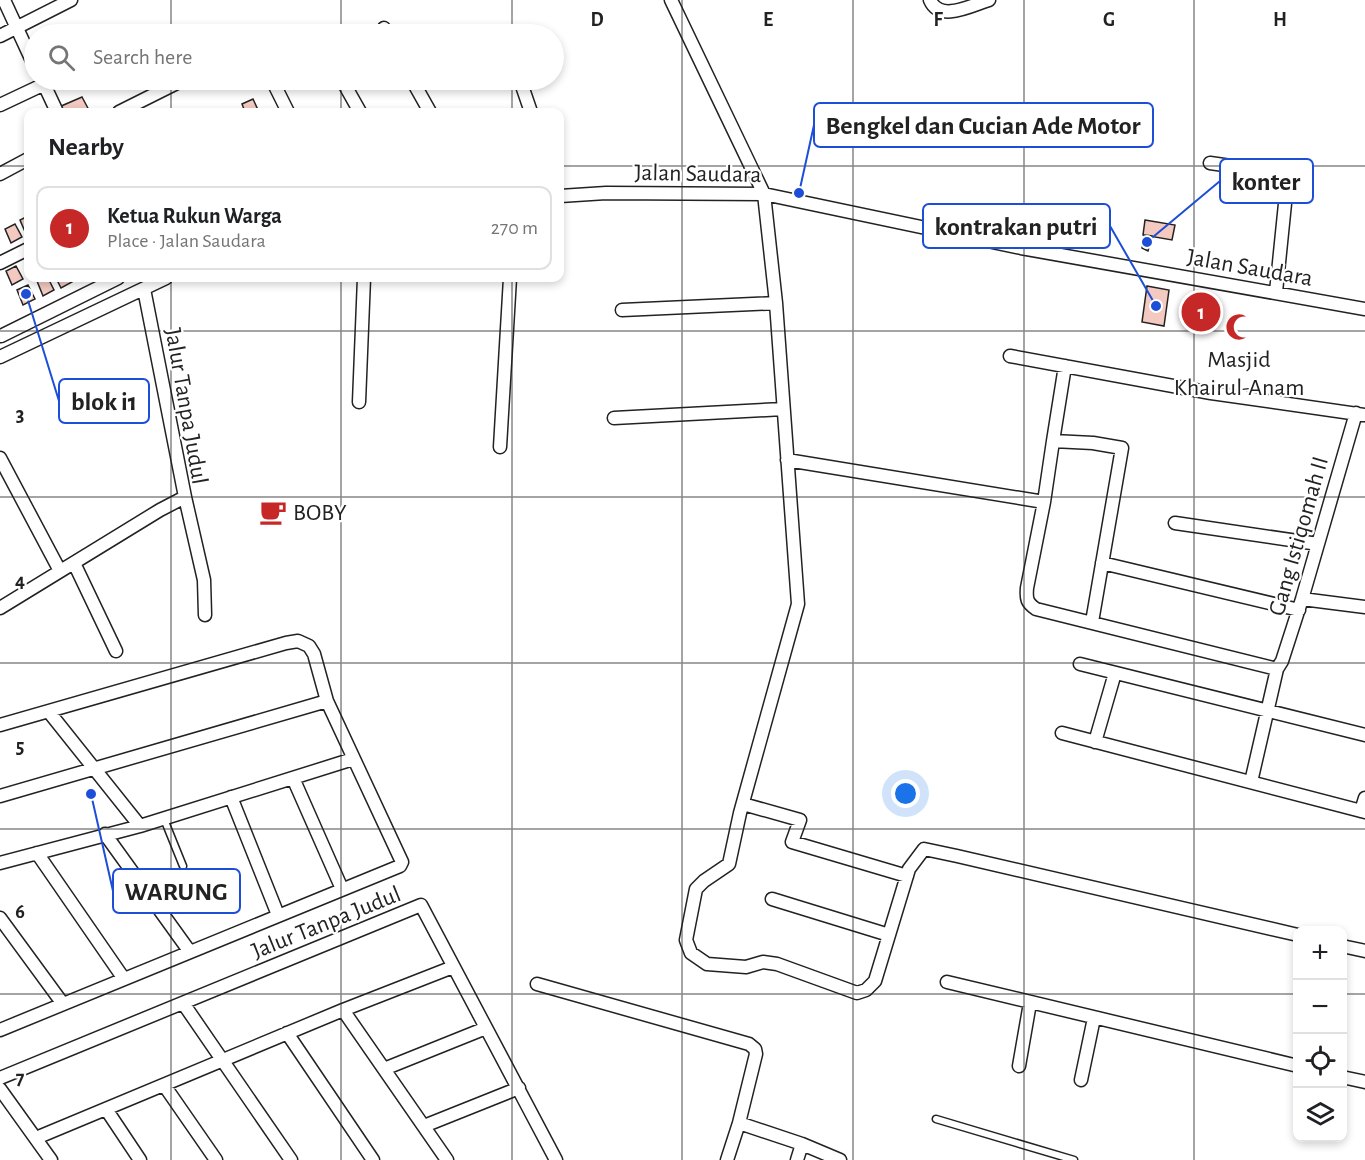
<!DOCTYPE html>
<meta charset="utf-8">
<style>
body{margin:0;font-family:"Alegreya Sans",sans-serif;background:#f2f2f2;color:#202124}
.controls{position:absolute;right:18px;bottom:18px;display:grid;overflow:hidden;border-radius:12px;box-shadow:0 3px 9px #0003}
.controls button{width:54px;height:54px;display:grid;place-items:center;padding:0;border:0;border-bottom:2px solid #e0e0e0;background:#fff;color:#202124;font:30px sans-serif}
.you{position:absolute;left:906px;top:794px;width:21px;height:21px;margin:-15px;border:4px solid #fff;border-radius:50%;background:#1a73e8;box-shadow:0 0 0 9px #1a73e833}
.badge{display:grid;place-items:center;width:39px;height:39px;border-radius:50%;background:#c62828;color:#fff;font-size:20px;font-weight:700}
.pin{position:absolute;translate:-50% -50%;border:3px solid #fff;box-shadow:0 2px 6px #0006}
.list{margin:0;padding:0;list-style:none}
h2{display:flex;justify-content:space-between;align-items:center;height:78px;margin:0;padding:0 24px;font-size:26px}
h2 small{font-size:20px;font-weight:400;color:#757577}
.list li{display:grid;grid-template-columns:39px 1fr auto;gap:18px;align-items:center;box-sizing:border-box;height:84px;margin:0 12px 12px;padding:0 12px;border:2px solid #e0e0e0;border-radius:12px}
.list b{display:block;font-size:22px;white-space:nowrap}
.list p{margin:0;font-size:20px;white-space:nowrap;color:#757577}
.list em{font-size:20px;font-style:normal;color:#757577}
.icon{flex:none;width:33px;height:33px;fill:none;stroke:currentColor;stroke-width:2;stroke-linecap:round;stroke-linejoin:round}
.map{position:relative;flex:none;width:1365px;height:1160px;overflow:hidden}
.search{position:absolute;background:#fff;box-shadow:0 3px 9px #0003;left:24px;top:24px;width:540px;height:66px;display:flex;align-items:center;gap:15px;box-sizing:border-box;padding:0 21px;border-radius:33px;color:#757577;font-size:22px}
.panel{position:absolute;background:#fff;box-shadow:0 3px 9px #0003;left:24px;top:108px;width:540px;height:174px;border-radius:12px}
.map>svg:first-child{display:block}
.building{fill:#f3c9c0;stroke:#222;stroke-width:1.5}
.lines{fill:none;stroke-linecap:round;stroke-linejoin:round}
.service-casing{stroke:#222;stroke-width:9}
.minor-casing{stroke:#222;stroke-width:15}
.service{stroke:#fff;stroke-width:6}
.minor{stroke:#fff;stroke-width:12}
.grid{fill:none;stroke:#222;stroke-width:1.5;stroke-opacity:0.55}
.labels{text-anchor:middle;stroke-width:4.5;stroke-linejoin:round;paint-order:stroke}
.street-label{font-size:24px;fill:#222;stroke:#fff}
.poi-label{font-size:24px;fill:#222;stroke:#fff}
.grid-label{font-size:20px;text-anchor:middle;font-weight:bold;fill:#222;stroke:#fff;stroke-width:4.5;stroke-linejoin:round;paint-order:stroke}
.leader{fill:none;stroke:#1d4ed8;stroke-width:2}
.callout-dot{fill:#1d4ed8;stroke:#fff;stroke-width:2}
.callout{fill:#fff;stroke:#1d4ed8;stroke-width:2}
.callout-label{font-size:26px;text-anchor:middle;font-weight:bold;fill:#222}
</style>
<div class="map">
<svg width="1365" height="1160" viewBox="0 0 1365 1160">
<rect width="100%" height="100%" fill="#fff"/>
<path class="building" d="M82 97 90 112H61L59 107Z
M253 99 259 112H245L242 104Z
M28 216V233L26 234 20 220Z
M1145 220 1175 225 1172 240 1143 235Z
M15 224 22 237 11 243 5 229Z
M1144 235 1152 236 1148 251 1142 248Z
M16 266 23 279 12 285 6 271Z
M48 278 54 290 43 296 37 281Z
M56 278H70L72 282 61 288Z
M28 285 35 299 23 305 17 290Z
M1147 286 1169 290 1164 326 1142 322Z
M1194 297 1213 300 1208 327 1190 324Z"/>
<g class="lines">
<defs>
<path id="service" d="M164 819 183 866
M936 1119 1074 1160"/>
<path id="minor" d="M4 0 34 65
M671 0 764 194 776 303 798 604 740 813 729 864 704 881 696 889 686 940 691 953 707 964 746 967 763 962 777 964 857 993 866 990 875 981 909 869 924 849 957 856 1298 935
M930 0C940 23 972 5 989 0
M384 28 387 34
M0 36 71 0
M42 80 57 112
M272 80 288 112
M342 80 360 112
M412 80 430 112
M520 80 531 112
M0 105 53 80
M119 112 183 80
M1210 163 1273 172 1282 176 1287 184 1276 292
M0 174 28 159
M560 196 606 193 764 194 1021 248 1365 309
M0 263 28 249
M622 310 776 303
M1 336 118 278
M1010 356 1211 393 1365 415
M0 357 166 278
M359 402 364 278
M614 418 783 409
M1053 441 1065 366
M500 447 510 278
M0 458 60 571
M787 460 1044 502
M185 497 204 580 205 615
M1175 523 1318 544
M74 563 116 651
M1102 563 1299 610
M1302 599 1365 607
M0 608 160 510 185 497 144 289
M1092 622 1122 448 1093 443 1053 441 1044 502 1027 588C1026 599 1027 603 1036 609L1277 669
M1080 664 1365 735
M49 712 140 826
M0 725 286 643 298 641 309 646 314 654 327 701 402 862 400 866 0 1030
M1062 733 1365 812
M1095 742 1115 673
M293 778 342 889
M1251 782 1277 669 1282 661 1302 599 1356 413
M0 796 327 701
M231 797 278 915
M743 804 800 820 792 842 907 876
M1361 811 1365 798
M105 834 190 952
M37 853 124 979
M0 863 140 826 353 759
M772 899 889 935
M0 918 63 1004
M1342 946 1365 951
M947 982 1298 1066
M537 984 749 1044 755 1049 756 1054 739 1123
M183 1003 291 1160
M343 1010 447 1160
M287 1033 373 1160
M1019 1066 1030 1003
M384 1069 486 1028
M1342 1077 1365 1082
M0 1078 421 905 556 1160
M1081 1080 1094 1018
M164 1085 216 1160
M0 1089 51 1160
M106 1109 140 1160
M424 1126 519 1088
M36 1138 343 1010 453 967
M727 1160 739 1123 802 1144 840 1160
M797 1160 802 1144"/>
</defs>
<use href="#service" class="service-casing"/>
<use href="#minor" class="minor-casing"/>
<use href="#service" class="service"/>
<use href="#minor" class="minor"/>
</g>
<path class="grid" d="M171 0V34M341 0V34M512 0V34M682 0V1160M853 0V1160M1024 0V1160M1194 0V1160M171 80V112M341 80V112M512 80V112M0 166H28M560 166H1365M171 278V1160M341 278V1160M512 278V1160M0 331H1365M0 497H1365M0 663H1365M0 829H1365M0 994H1298M1342 994H1365"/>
<defs>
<symbol id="mosque-bare" viewBox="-9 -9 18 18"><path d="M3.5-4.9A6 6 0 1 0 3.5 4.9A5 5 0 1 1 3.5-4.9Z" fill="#c62828" stroke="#fff" stroke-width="2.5" paint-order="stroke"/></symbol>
<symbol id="cafe-bare" viewBox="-9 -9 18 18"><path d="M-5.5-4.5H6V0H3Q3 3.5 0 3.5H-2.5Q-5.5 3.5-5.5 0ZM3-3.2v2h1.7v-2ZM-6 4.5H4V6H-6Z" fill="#c62828" stroke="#fff" stroke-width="2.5" paint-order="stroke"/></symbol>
</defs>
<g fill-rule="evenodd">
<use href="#mosque-bare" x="1220" y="308" width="38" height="38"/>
<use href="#cafe-bare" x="254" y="493" width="38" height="38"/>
</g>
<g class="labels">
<g class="street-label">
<text transform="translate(698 173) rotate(1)" y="8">Jalan Saudara</text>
<text transform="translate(1250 267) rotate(10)" y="8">Jalan Saudara</text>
<text transform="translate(187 406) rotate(80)" y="8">Jalur Tanpa Judul</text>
<text transform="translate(1298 536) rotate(-74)" y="8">Gang Istiqomah II</text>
<text transform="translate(326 922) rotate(-22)" y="8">Jalur Tanpa Judul</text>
</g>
<g class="poi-label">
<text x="1239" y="367">Masjid<tspan x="1239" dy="28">Khairul-Anam</tspan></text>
<text x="293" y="520" text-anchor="start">BOBY</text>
</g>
</g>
<g class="grid-label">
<text x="597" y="26">D</text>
<text x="768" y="26">E</text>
<text x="938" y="26">F</text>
<text x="1109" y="26">G</text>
<text x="1280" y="26">H</text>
<text x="20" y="421">3</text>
<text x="20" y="587">4</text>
<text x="20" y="753">5</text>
<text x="20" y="918">6</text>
<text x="20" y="1084">7</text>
</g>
<path class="leader" d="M799 193L814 125M1147 242L1220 181M1156 306L1110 226M26 294L59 401M91 794L113 891"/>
<g class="callout-dot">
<circle cx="799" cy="193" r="6"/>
<circle cx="1147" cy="242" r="6"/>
<circle cx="1156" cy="306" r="6"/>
<circle cx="26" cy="294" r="6"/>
<circle cx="91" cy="794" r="6"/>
</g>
<g class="callout">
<rect x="814" y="103" width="339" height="44" rx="6"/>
<rect x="1220" y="159" width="93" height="44" rx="6"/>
<rect x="923" y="204" width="187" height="44" rx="6"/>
<rect x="59" y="379" width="90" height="44" rx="6"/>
<rect x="113" y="869" width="127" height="44" rx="6"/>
</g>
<g class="callout-label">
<text x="983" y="134">Bengkel dan Cucian Ade Motor</text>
<text x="1266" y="190">konter</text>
<text x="1016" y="235">kontrakan putri</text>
<text x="104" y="410">blok i1</text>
<text x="176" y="900">WARUNG</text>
</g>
</svg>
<div class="controls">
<button>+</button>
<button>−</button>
<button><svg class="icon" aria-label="locate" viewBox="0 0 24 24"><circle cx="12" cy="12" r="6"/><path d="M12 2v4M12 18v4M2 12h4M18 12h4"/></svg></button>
<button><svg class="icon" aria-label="layers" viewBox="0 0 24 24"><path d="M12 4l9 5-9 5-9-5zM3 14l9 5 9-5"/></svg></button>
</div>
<div class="you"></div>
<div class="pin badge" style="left:1201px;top:312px">1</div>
<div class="search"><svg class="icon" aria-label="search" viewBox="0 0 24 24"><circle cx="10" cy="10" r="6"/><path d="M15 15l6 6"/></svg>Search here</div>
<section class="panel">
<h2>Nearby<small></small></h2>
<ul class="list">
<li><span class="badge">1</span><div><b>Ketua Rukun Warga</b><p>Place · Jalan Saudara</p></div><em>270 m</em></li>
</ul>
</section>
</div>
